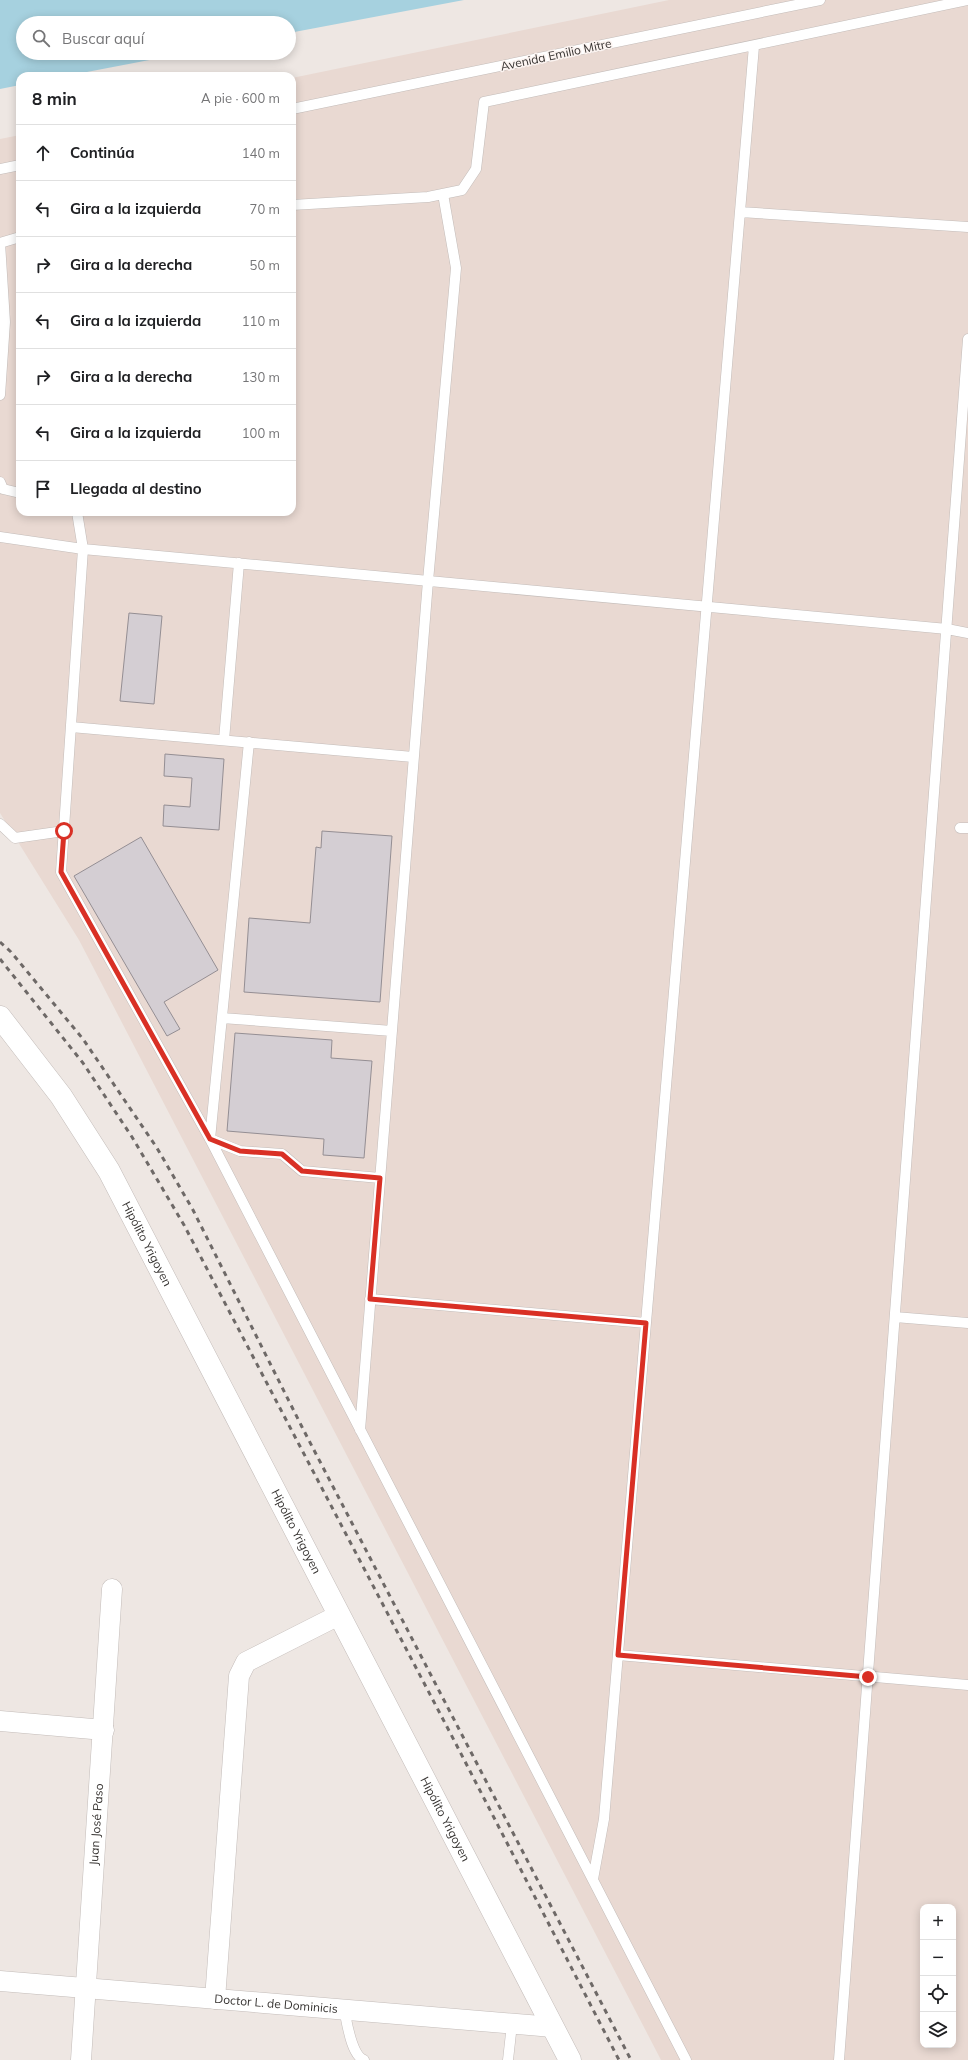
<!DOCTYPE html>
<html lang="es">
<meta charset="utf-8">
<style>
body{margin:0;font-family:Mulish,sans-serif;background:#f2f2f2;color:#202124}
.controls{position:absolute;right:12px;bottom:12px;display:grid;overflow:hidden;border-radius:8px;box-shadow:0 2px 10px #0003}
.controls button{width:36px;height:36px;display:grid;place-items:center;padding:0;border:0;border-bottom:1px solid #e0e0e0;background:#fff;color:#202124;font:20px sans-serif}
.stop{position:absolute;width:12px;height:12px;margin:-9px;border:3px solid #d93025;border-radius:50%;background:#fff}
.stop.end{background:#d93025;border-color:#fff;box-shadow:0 1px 4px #0008}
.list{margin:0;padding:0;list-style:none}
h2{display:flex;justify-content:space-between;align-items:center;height:52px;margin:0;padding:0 16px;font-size:17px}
h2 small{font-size:13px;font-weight:400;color:#757577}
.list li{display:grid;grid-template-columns:26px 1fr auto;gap:12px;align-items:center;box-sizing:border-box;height:56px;padding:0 16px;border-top:1px solid #e0e0e0}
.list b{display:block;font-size:15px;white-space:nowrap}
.list em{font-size:13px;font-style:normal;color:#757577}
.icon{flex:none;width:22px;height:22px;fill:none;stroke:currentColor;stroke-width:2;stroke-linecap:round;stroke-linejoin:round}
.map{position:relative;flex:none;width:968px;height:2060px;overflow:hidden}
.search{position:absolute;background:#fff;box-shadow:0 2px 10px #0003;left:16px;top:16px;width:280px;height:44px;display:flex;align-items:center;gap:10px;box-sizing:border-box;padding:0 14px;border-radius:22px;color:#757577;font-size:15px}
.panel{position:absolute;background:#fff;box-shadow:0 2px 10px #0003;left:16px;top:72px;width:280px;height:444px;border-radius:12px}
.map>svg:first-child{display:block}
.built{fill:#e9d9d2;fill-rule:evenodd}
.water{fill:#a6d1df}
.building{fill:#d4ced3;stroke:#948e93}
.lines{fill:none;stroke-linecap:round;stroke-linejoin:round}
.service-casing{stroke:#c3bcb9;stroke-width:11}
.minor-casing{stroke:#c3bcb9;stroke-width:21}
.tertiary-casing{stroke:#c3bcb9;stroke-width:23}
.service{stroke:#fff;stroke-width:10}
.minor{stroke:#fff;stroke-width:20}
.tertiary{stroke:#fff;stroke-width:22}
.rail{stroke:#6e6967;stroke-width:3;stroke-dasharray:5 5;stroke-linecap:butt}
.route{stroke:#d93025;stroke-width:5}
.labels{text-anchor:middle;stroke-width:3;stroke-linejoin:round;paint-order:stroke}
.street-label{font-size:12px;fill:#373432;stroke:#fcf4f1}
</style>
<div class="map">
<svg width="968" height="2060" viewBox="0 0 968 2060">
<rect width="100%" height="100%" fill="#eee7e3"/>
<path class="built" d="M669 0H968V2060H661L79 940 0 813V139L20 135V512H292V78ZM923 1907H953V2045H923Z"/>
<path class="water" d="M0 0H464L289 33V23H23V53H186L66 76H20V85L0 89Z"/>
<path class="building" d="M129 613 162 616 154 704 120 701Z
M165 754 224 759 219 830 163 826 164 805 190 807 192 778 164 776Z
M322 831 392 836 380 1002 244 992 249 918 310 923 316 847 321 848Z
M141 837 218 970 164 1002 180 1029 167 1036 74 876Z
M235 1033 332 1040 331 1058 372 1061 364 1158 323 1155 324 1139 227 1131Z"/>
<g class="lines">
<defs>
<path id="service" d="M292 109 820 0
M0 169 20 165
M292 205 428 197 462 190 476 169 484 102 968 0
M740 212 968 227
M0 395 5 322 0 243 20 237
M0 482 3 489 20 493
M77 512 83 549 61 872 210 1139 686 2060
M0 537 83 549 947 629 968 633
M71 727 413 757
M224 740 239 563
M249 742 210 1139 240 1151 282 1154 302 1171 380 1178
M0 824 15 838 64 831
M960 828H968
M222 1018 392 1031
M370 1299 646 1323
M895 1317 968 1323
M360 1430 428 581 456 268 443 194
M618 1655 968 1685
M593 1879 604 1819 754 46
M344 2009C347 2022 351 2055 364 2060
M508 2060 512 2024
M839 2060 968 339"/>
<g id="minor">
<path d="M0 1721 104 1730"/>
<path id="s1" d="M0 1981 553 2027"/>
<path d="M215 1999 239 1676 246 1662 339 1615"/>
<path id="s2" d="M81 2060 112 1589"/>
</g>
<g id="tertiary">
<path id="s3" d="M0 1017 61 1096 109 1171 570 2060"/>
</g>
</defs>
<use href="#service" class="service-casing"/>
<use href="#minor" class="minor-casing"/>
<use href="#tertiary" class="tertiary-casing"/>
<use href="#service" class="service"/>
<use href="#minor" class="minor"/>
<use href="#tertiary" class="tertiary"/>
<path class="rail" d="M0 942 11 952 83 1039 157 1148 193 1210 302 1427 631 2060
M0 959 83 1063 132 1137 184 1225 456 1744 619 2060"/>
</g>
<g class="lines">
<path class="route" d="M64 831 61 872 210 1139 240 1151 282 1154 302 1171 380 1178 370 1299 646 1323 618 1655 868 1677"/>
</g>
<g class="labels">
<g class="street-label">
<text transform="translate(556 55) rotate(-12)" y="4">Avenida Emilio Mitre</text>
<text dy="4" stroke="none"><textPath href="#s3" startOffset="271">Hipólito Yrigoyen</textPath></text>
<text dy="4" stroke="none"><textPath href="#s3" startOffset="595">Hipólito Yrigoyen</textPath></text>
<text dy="4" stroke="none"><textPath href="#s3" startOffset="919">Hipólito Yrigoyen</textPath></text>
<text dy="4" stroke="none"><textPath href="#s2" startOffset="236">Juan José Paso</textPath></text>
<text dy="4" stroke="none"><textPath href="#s1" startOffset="277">Doctor L. de Dominicis</textPath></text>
</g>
</g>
</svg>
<div class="controls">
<button>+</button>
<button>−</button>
<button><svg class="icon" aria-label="locate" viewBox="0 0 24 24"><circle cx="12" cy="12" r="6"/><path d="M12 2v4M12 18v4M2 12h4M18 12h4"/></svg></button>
<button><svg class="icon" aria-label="layers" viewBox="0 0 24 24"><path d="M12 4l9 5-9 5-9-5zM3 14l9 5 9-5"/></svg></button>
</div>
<div class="stop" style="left:64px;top:831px"></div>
<div class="stop end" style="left:868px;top:1677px"></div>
<div class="search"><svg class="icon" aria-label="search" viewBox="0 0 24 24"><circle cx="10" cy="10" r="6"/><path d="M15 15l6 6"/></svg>Buscar aquí</div>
<section class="panel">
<h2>8 min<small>A pie · 600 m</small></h2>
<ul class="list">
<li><svg class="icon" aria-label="ahead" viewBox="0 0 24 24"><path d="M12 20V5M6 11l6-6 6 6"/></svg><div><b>Continúa</b></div><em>140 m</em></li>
<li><svg class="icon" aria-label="left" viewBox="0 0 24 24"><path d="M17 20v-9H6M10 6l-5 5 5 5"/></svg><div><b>Gira a la izquierda</b></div><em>70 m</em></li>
<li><svg class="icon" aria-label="right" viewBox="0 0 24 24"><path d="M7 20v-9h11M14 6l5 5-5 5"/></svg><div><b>Gira a la derecha</b></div><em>50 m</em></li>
<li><svg class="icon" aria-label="left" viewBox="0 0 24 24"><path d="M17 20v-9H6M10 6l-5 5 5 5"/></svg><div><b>Gira a la izquierda</b></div><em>110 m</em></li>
<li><svg class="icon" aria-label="right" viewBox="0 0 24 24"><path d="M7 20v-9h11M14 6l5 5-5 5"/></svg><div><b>Gira a la derecha</b></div><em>130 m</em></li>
<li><svg class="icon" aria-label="left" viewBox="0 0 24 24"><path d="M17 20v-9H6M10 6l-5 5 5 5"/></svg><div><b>Gira a la izquierda</b></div><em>100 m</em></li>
<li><svg class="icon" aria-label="arrive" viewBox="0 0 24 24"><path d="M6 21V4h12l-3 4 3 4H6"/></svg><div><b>Llegada al destino</b></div></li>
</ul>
</section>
</div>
